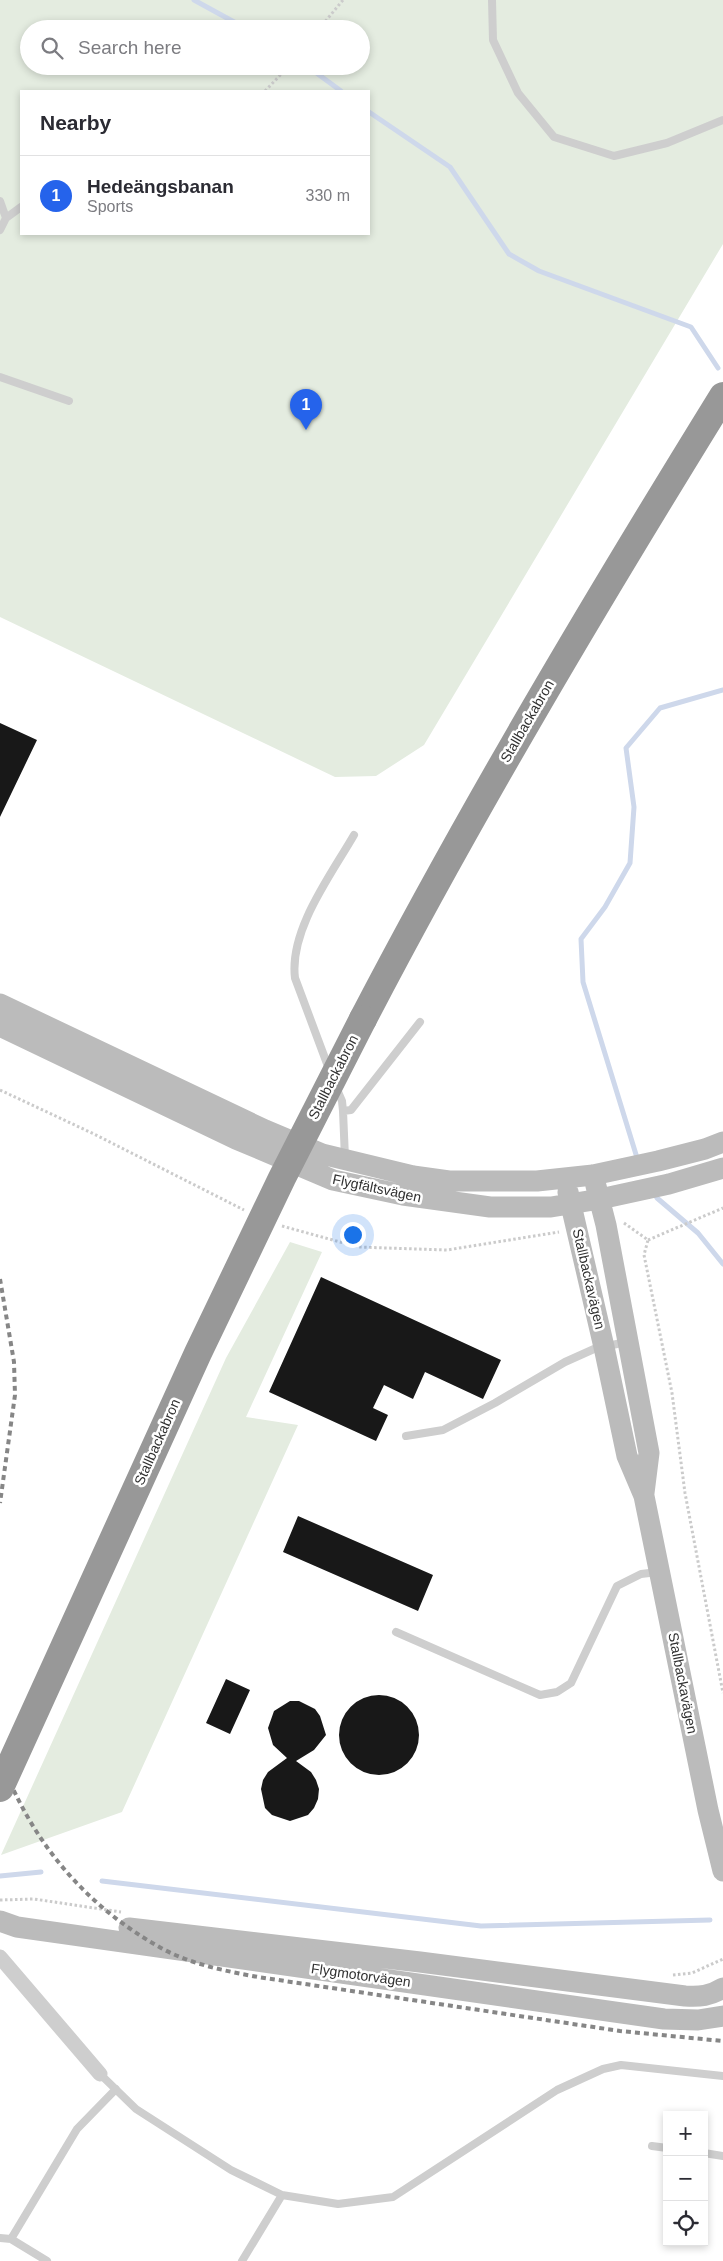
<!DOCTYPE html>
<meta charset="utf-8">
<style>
body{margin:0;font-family:Helvetica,sans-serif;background:#f2f2f3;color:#2b2b33}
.controls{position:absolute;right:15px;bottom:15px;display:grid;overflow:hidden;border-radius:0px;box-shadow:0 2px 8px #0003}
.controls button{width:45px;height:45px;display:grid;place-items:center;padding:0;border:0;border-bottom:1px solid #e1e1e2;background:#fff;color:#2b2b33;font:25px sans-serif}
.you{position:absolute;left:352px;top:1234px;width:18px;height:18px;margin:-12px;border:4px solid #fff;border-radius:50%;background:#1a73e8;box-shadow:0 0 0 8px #1a73e833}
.badge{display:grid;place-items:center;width:32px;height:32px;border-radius:50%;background:#2563eb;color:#fff;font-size:16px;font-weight:700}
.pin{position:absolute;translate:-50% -41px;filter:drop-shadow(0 1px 2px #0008)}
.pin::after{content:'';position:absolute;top:26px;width:18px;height:15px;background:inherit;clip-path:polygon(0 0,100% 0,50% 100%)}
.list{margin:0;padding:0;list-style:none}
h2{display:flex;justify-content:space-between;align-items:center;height:65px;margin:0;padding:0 20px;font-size:21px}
h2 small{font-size:16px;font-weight:400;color:#7c7c81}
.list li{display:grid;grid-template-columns:32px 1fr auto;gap:15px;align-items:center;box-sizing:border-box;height:80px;padding:0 20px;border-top:1px solid #e1e1e2}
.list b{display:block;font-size:19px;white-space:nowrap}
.list p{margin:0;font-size:16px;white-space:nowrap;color:#7c7c81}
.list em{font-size:16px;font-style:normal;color:#7c7c81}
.icon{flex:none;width:28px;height:28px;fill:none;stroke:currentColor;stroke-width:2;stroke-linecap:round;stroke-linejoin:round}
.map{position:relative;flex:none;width:723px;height:2261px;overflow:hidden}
.search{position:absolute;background:#fff;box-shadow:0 2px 8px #0003;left:20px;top:20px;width:350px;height:55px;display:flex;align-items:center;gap:12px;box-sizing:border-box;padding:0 18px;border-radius:28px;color:#7c7c81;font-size:19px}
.panel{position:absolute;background:#fff;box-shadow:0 2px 8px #0003;left:20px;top:90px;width:350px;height:145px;border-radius:0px}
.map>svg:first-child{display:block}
.green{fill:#e4ece0;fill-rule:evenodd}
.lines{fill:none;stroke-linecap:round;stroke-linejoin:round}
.stream{stroke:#ced8eb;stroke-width:5}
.building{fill:#181818}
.path{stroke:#cbcbcb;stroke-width:3;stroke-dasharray:2.5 2.5;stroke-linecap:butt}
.lane{stroke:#cecece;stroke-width:8}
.street{stroke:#cecece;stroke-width:15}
.secondary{stroke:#bbb;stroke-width:21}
.highway{stroke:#989898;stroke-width:28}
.rail{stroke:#868686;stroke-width:4;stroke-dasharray:5 4;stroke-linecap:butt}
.highway-bridge{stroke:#989898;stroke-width:28}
.labels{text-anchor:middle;stroke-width:5;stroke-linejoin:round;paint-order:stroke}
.street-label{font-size:14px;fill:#313131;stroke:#fff}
</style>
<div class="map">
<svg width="723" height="2261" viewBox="0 0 723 2261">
<rect width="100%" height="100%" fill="#fff"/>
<path class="green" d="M0 0H723V244L424 745 376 776 335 777 0 617ZM29 29H361V66H29ZM21 91H369V234H21Z
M290 1242 322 1252 246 1417 298 1425 122 1812 1 1855 226 1358Z"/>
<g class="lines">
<path class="stream" d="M194 0 247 29
M307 66 341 91
M369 112 450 167 509 254 539 271 691 327 718 368
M638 1161 583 982 581 939 605 907 630 863 634 807 626 748 660 708 723 690
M654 1193 657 1198 698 1233 723 1264
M0 1876 41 1872
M102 1881 481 1926 710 1920"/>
</g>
<path class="building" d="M0 723 37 740 0 817Z
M321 1277 501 1360 483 1399 425 1372 413 1399 384 1385 373 1408 388 1415 376 1441 269 1392Z
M298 1516 433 1575 418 1611 283 1552Z
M226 1679 250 1690 230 1734 206 1723Z
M339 1735a40 40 0 1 1 80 0a40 40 0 1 1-80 0Z
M290 1701H299L315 1709 320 1716 326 1735 314 1750 296 1761 311 1772 316 1780 319 1789 318 1799 314 1808 308 1815 290 1821 272 1815 265 1808 261 1789 263 1780 268 1772 287 1758 273 1745 268 1728 274 1711Z"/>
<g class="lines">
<path class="path" d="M319 29 343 0
M265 91 289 66
M0 1090 94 1134 244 1210
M624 1223 648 1240 644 1255 672 1393 685 1493 723 1693
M282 1226 358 1247 447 1250 559 1232
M648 1240 723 1208
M0 1900 34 1899 121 1912
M673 1975 692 1973 723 1959"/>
<path class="lane" d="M492 0 493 40 518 93 554 137 614 156 667 143 723 120
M0 201 6 218
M0 230 6 218 21 207
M0 377 69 401
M329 1069 295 978C289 930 331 875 354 835
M336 1087 342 1101 343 1111
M345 1158 343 1111 351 1110 420 1022
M406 1436 443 1430 495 1403 565 1362 594 1349 626 1342
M396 1632 540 1695 557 1692 571 1683 617 1586 641 1574 658 1572
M100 2074 136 2109 231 2170 282 2195 338 2204 393 2197 557 2090 603 2069 621 2065 723 2076
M652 2146 667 2148
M704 2153 723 2156
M0 2238 11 2239 47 2261
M11 2239 77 2129 116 2089
M242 2261 282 2195"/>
<path class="street" d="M0 1957 100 2074"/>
<path class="secondary" d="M0 1004 265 1130 322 1154 413 1176 449 1181H537L593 1175 658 1161 705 1149 723 1142
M0 1026 236 1139 333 1180 403 1195 490 1207H551L600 1199 669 1184 723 1168
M596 1186 606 1225 649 1453 644 1493
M568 1192 604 1347 627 1456 644 1496 708 1810 723 1871
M0 1921 17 1927 664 2019 698 2020 723 2016
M129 1928 420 1962 685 1996C700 1997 710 1996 723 1988"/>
<path class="highway" d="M363 1019C474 806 597 600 723 396"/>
<path class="rail" d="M0 1279 14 1362 15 1395 0 1503
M0 1757C30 1840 84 1905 161 1948 190 1964 225 1971 258 1977L620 2031 723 2041"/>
<path class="highway-bridge" d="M0 1788 198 1353 282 1178 363 1019"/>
</g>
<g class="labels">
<g class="street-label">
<text transform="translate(527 721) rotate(-60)" y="5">Stallbackabron</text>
<text transform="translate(333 1077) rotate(-63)" y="5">Stallbackabron</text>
<text transform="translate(377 1188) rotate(12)" y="5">Flygfältsvägen</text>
<text transform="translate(589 1279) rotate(77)" y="5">Stallbackavägen</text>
<text transform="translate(157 1442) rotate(-66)" y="5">Stallbackabron</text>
<text transform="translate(683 1683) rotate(79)" y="5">Stallbackavägen</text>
<text transform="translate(361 1975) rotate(8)" y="5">Flygmotorvägen</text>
</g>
</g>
</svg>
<div class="controls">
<button>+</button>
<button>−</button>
<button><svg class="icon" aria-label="locate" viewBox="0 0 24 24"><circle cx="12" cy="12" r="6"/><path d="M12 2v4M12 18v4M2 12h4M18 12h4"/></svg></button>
</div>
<div class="you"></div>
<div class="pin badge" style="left:306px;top:430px">1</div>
<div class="search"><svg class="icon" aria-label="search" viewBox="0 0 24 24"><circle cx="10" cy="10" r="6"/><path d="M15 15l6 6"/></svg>Search here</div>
<section class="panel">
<h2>Nearby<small></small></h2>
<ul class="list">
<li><span class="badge">1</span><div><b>Hedeängsbanan</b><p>Sports</p></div><em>330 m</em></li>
</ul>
</section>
</div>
